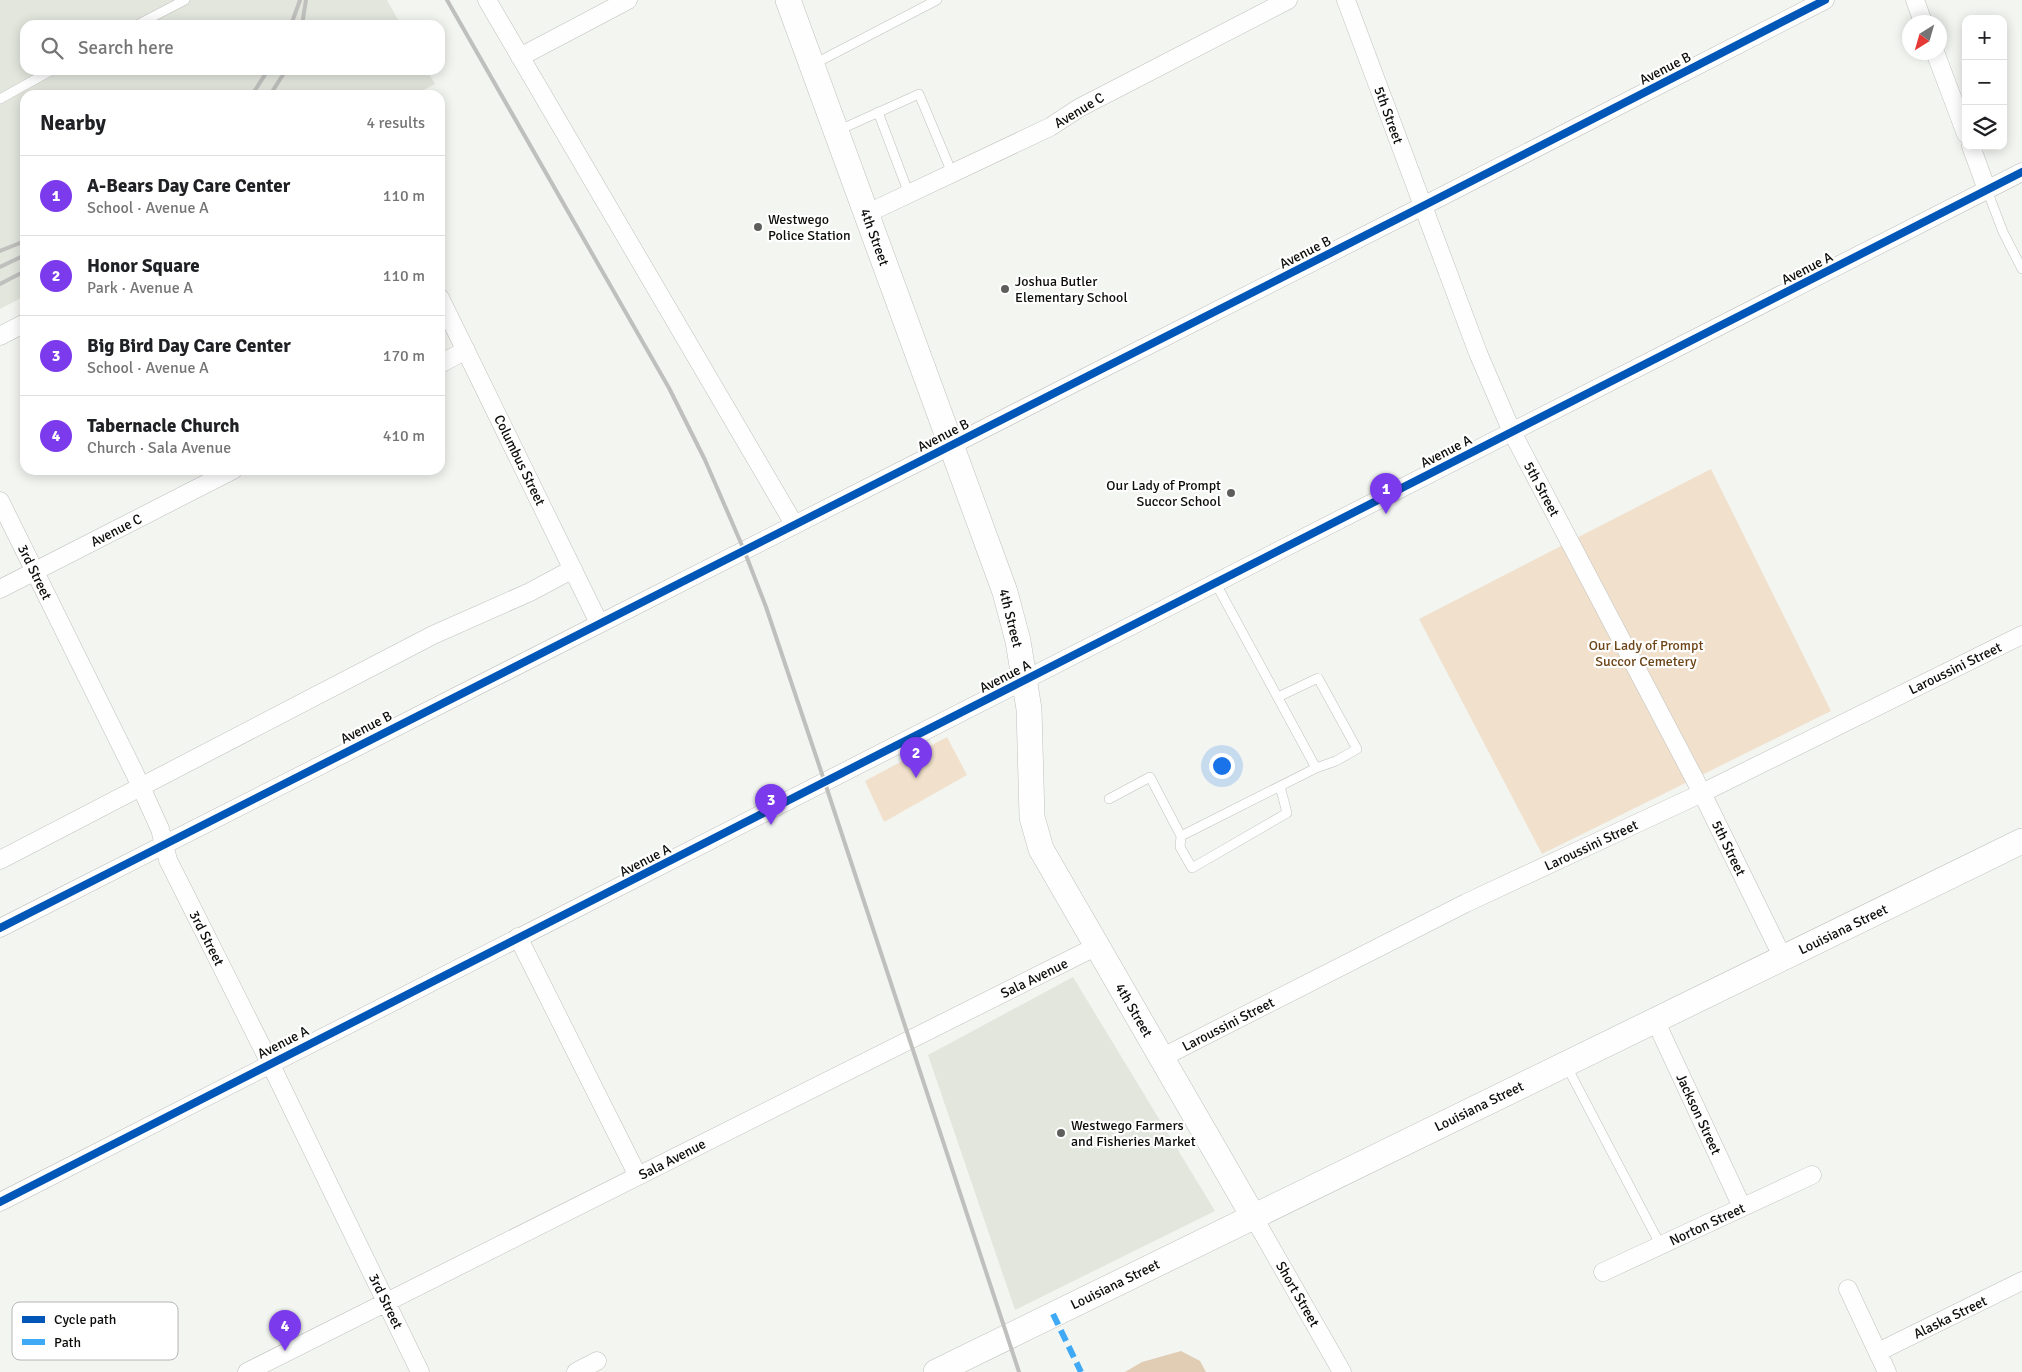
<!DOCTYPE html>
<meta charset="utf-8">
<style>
body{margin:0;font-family:Signika,sans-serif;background:#f2f2f2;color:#202124}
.controls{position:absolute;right:15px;top:15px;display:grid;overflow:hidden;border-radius:10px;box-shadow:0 2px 12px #0003}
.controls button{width:45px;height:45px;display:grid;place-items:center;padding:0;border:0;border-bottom:1px solid #e0e0e0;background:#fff;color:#202124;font:25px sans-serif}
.compass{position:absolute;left:1902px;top:15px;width:45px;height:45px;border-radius:50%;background:#fff;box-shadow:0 2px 12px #0003;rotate:217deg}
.you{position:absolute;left:1221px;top:765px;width:18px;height:18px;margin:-12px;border:4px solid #fff;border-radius:50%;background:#1a73e8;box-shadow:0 0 0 8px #1a73e833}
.badge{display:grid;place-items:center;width:32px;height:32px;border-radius:50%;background:#7c3aed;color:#fff;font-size:16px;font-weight:700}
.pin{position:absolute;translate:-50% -41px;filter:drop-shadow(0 1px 2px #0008)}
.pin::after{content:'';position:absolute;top:26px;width:18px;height:15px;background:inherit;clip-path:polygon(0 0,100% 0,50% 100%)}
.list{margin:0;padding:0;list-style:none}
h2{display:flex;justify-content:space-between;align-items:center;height:65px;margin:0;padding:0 20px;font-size:21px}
h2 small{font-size:16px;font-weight:400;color:#757577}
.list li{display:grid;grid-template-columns:32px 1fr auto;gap:15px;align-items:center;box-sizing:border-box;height:80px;padding:0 20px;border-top:1px solid #e0e0e0}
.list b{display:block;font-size:19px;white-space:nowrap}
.list p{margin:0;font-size:16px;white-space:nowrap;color:#757577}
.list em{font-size:16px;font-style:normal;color:#757577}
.icon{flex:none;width:28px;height:28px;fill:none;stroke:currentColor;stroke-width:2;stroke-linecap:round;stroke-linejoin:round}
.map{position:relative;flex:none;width:2022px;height:1372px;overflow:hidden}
.search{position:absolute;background:#fff;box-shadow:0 2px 12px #0003;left:20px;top:20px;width:425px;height:55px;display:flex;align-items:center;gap:12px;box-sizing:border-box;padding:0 18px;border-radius:15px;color:#757577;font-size:19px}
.panel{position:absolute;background:#fff;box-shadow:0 2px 12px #0003;left:20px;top:90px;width:425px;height:385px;border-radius:15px}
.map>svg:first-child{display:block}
.built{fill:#e3e6dd}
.green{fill:#f1e0cc}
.forest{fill:#e1ccb4}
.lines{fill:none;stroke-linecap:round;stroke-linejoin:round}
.service-casing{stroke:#bfc0bd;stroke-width:10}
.minor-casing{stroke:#bfc0bd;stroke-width:19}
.secondary-casing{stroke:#bfc0bd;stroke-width:26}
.service{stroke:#fdfefd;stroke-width:9}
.minor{stroke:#fdfefd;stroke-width:18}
.secondary{stroke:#fdfefd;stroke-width:25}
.rail{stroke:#bfbfbe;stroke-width:4}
.quiet{stroke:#3fa9f5;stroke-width:6;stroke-dasharray:12 6;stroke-linecap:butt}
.cycleway-casing{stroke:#fff;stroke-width:11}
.cycleway{stroke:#0057b8;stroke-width:8}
.poi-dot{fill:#5e5e5c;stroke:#fff;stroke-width:2}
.labels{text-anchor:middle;stroke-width:4.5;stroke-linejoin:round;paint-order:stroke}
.street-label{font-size:14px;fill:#0d0d0b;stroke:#fff}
.poi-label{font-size:14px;fill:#0d0d0b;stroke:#fff;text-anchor:start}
.park-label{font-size:14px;fill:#6c4518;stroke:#fff}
.key{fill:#fff;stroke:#b6b6b6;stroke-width:1}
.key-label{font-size:14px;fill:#0d0d0b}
</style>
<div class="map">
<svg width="2022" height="1372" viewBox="0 0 2022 1372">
<rect width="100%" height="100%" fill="#f3f5f1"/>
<path class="built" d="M0 0H387L401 25H25V70H427L435 84 414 95H25V296L0 309Z
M1073 977 1215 1211 1015 1310 928 1055Z"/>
<path class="green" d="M1711 469 1831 711 1542 854 1419 619Z
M947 737 967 775 884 822 865 781Z"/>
<path class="forest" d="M1181 1351 1200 1361 1206 1372H1125L1142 1362Z"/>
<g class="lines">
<defs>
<path id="service" d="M137 25 185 0
M814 64 937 0
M0 99 52 70
M878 112 909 194
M837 131 919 94 952 173
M1987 190 2003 232 2022 269
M1278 697 1318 678 1357 749 1336 761 1316 768
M1109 799 1150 777 1181 836 1316 768 1215 582
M1181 836 1180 847 1192 868 1287 813 1280 786
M1566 1065 1661 1246"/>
<path id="minor" d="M487 0 794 524
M1346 0 1478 353 1512 432 1702 793 1783 958
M1915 0 1923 22
M1935 52 1966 134
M520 57 628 0
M1971 146 1987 190
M866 214 1050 127 1079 108 1288 0
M440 298 599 623
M0 336 25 323
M440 364 466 350
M0 501 135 774 160 829 168 860 270 1063 420 1372
M0 589 233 470
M0 860 433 635 530 592 573 569
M0 928 1423 206 1825 0
M518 937 638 1176
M1655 1020 1742 1207
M1161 1058 1466 903 1702 793 2022 635
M0 1202 2022 172
M1253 1216 1342 1372
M1603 1272 1812 1175
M1848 1289 1887 1372
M1878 1352 2022 1281
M247 1372 1097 946
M576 1372 597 1361"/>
<path id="secondary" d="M788 0 1005 592 1018 641 1029 709 1032 817 1041 849 1253 1216
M936 1372 2022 841"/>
</defs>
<use href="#service" class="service-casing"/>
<use href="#minor" class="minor-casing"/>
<use href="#secondary" class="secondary-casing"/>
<use href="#service" class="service"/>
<use href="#minor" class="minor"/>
<use href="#secondary" class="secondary"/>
<path class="rail" d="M447 0 669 388 705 460 744 550 766 607 825 783 1019 1372
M291 25 300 0
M302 25 306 0
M252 95 268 70
M270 95 286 70
M0 251 25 241
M0 267 25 255
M0 284 25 271"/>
<path class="quiet" d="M1053 1314 1081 1372"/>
<defs>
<path id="cycleway" d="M0 928 1423 206 1825 0
M0 1202 2022 172"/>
</defs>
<use href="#cycleway" class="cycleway-casing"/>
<use href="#cycleway" class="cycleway"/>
</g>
<g class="poi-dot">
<circle cx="758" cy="227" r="5"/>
<circle cx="1005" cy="289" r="5"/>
<circle cx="1231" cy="493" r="5"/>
<circle cx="1061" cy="1133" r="5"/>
</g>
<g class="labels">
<g class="street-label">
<text transform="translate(1665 68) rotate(-27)" y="5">Avenue B</text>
<text transform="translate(1079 110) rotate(-31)" y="5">Avenue C</text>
<text transform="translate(1389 115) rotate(70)" y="5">5th Street</text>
<text transform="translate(875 237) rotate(70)" y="5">4th Street</text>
<text transform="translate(1305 252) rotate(-27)" y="5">Avenue B</text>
<text transform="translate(1807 268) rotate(-27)" y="5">Avenue A</text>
<text transform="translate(943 435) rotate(-27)" y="5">Avenue B</text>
<text transform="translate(1446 451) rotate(-27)" y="5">Avenue A</text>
<text transform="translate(520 460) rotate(64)" y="5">Columbus Street</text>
<text transform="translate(1542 489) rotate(62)" y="5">5th Street</text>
<text transform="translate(116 530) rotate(-27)" y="5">Avenue C</text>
<text transform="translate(35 572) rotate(64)" y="5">3rd Street</text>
<text transform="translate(1011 618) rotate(76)" y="5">4th Street</text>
<text transform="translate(1955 668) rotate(-26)" y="5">Laroussini Street</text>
<text transform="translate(1005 676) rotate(-27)" y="5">Avenue A</text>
<text transform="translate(366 727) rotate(-27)" y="5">Avenue B</text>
<text transform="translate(1591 845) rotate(-25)" y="5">Laroussini Street</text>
<text transform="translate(1729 848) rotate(64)" y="5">5th Street</text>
<text transform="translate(645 860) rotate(-27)" y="5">Avenue A</text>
<text transform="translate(1843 929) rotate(-26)" y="5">Louisiana Street</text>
<text transform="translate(207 938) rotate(63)" y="5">3rd Street</text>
<text transform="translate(1034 978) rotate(-26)" y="5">Sala Avenue</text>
<text transform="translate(1134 1010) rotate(60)" y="5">4th Street</text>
<text transform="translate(1228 1024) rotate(-27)" y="5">Laroussini Street</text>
<text transform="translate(283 1042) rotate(-27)" y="5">Avenue A</text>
<text transform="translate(1479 1106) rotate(-26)" y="5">Louisiana Street</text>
<text transform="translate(1699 1114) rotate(65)" y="5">Jackson Street</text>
<text transform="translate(672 1159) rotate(-27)" y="5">Sala Avenue</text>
<text transform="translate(1707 1224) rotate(-25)" y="5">Norton Street</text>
<text transform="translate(1115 1284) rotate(-26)" y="5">Louisiana Street</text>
<text transform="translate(1298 1294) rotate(60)" y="5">Short Street</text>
<text transform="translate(386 1301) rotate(64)" y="5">3rd Street</text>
<text transform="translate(1950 1317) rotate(-26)" y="5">Alaska Street</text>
</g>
<g class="poi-label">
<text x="768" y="224">Westwego<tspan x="768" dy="16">Police Station</tspan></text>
<text x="1015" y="286">Joshua Butler<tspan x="1015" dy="16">Elementary School</tspan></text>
<text x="1221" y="490" text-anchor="end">Our Lady of Prompt<tspan x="1221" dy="16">Succor School</tspan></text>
<text x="1071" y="1130">Westwego Farmers<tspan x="1071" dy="16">and Fisheries Market</tspan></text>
</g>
<g class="park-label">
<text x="1646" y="650">Our Lady of Prompt<tspan x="1646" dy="16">Succor Cemetery</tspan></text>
</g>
</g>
<rect x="12" y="1302" width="166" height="58" rx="8" class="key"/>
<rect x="22" y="1316" width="23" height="7" fill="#0057b8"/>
<rect x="22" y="1339" width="23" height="6" fill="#3fa9f5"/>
<g class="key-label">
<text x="54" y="1324">Cycle path</text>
<text x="54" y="1347">Path</text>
</g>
</svg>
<div class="controls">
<button>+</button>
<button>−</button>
<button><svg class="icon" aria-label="layers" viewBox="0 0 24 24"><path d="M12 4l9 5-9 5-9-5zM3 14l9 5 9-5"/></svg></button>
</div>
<svg class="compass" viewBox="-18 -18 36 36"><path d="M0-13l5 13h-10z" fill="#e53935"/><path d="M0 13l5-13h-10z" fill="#757577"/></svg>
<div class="you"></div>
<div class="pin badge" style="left:1386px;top:514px">1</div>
<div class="pin badge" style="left:916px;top:778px">2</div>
<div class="pin badge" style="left:771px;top:825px">3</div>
<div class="pin badge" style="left:285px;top:1351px">4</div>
<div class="search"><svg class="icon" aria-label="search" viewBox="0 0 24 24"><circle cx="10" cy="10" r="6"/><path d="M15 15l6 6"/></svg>Search here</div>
<section class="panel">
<h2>Nearby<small>4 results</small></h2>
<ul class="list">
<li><span class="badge">1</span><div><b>A-Bears Day Care Center</b><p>School · Avenue A</p></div><em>110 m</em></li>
<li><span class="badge">2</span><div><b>Honor Square</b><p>Park · Avenue A</p></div><em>110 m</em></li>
<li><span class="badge">3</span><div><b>Big Bird Day Care Center</b><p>School · Avenue A</p></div><em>170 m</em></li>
<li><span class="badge">4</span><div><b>Tabernacle Church</b><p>Church · Sala Avenue</p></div><em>410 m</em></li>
</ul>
</section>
</div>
